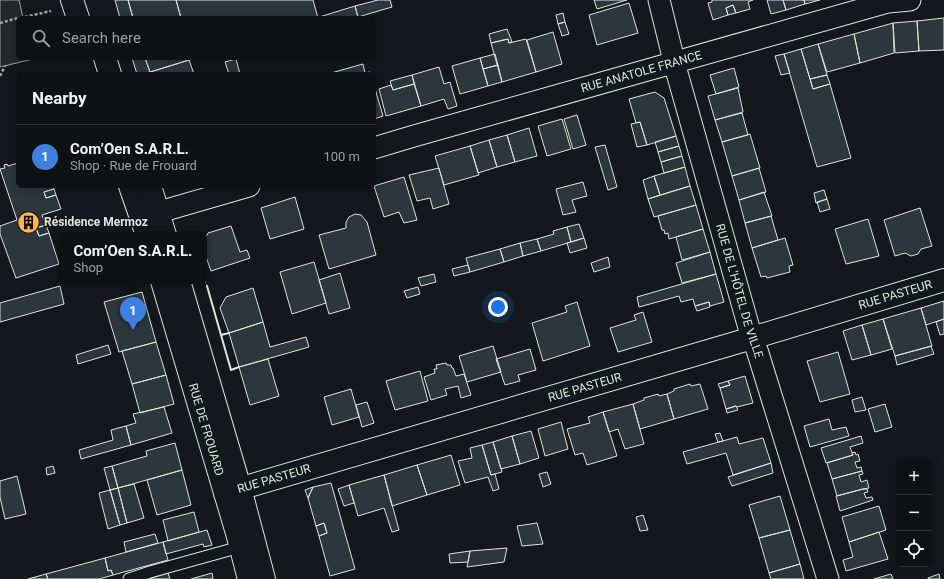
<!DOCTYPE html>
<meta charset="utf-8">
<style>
body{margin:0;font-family:Roboto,sans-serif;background:#1d2022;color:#f1f3f6}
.controls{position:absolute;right:12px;bottom:12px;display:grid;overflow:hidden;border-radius:6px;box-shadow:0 2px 10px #0003}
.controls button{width:36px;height:36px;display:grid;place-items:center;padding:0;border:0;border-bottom:1px solid #2f3234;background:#0f1215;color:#f1f3f6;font:20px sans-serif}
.you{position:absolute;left:498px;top:307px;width:14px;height:14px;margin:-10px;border:3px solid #fff;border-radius:50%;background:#1a73e8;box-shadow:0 0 0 6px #1a73e833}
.badge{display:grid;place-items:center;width:26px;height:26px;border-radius:50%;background:#8c9099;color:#fff;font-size:13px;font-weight:700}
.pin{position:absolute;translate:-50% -33px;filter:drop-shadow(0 1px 2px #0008)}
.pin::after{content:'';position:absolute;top:21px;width:14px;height:12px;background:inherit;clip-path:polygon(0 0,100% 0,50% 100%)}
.popup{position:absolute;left:59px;top:232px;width:148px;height:52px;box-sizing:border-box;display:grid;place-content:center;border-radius:6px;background:#0f1215;filter:drop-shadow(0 1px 3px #0005);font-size:13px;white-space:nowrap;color:#9b9ea0}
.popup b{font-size:15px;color:#f1f3f6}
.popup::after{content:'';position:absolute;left:50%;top:100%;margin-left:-8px;border:8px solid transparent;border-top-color:#0f1215}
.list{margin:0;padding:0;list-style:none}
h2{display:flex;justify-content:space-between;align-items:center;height:52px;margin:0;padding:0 16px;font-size:17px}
h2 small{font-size:13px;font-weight:400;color:#9b9ea0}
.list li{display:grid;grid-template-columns:26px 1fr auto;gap:12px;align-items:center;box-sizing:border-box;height:64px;padding:0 16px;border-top:1px solid #2f3234}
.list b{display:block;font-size:15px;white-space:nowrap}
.list p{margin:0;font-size:13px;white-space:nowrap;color:#9b9ea0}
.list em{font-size:13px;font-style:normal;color:#9b9ea0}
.icon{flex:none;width:22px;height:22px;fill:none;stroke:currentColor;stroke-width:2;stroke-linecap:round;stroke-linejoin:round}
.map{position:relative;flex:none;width:944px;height:579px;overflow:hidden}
.search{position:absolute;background:#0f1215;box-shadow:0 2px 10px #0003;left:16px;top:16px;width:360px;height:44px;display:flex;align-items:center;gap:10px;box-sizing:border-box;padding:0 14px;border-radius:6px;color:#9b9ea0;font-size:15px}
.panel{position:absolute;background:#0f1215;box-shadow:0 2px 10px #0003;left:16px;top:72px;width:360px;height:116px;border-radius:6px}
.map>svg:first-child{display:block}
.parking{fill:#24282b;stroke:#939e99}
.building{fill:#2c363c;stroke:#d8e6dc}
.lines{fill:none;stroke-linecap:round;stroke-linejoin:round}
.service-casing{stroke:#d8e6dc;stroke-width:13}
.minor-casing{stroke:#d8e6dc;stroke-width:23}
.tertiary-casing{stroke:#d8e6dc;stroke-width:24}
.secondary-casing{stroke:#d8e6dc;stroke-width:24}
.path{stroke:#9da8a2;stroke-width:2.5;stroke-dasharray:3 2;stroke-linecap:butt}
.service{stroke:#14181c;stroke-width:11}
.minor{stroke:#14181c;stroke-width:21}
.tertiary{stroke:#14181c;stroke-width:22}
.secondary{stroke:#14181c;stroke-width:22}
.fence{stroke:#d8e6dc;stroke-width:1;stroke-dasharray:5 2;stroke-linecap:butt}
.wall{stroke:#d8e6dc;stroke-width:2}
.labels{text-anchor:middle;stroke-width:3;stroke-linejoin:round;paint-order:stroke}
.street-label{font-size:12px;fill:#d8e6dc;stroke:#14181c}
.poi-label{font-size:12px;font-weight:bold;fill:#d8e6dc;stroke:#14181c;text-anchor:start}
</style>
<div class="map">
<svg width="944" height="579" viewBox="0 0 944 579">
<rect width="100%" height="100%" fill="#14181c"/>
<path class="parking" d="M0 0H19L23 18H18V58L33 59 0 67Z"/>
<path class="building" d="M115 0H128L133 18H120Z
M128 0H176L181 18H133Z
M176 0H313L318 18H181Z
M378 0H390L392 7 358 17 355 6Z
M594 0H627L597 9Z
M712 0H753L748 2 750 9 736 13 733 5 726 8 728 15 713 20 708 3 712 2Z
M767 0H783L786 10 771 14Z
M783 0H804L805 4 786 10Z
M804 0H820L805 4Z
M629 3 638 33 597 45 589 15Z
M733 5 736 13 728 15 726 8Z
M355 6 358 17 353 18H316Z
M563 13 565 22 558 24 556 15Z
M944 18V50L919 51 917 21Z
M917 21 919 51 895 53 893 23Z
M565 22 569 34 562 36 558 24Z
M893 23 894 53 860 63 854 34Z
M507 29 512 42 509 43 508 39 491 43 489 34Z
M553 32 562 64 536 72 527 40Z
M854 34 860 63 827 72 818 44Z
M508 39 509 43 526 39 536 72 502 82 491 43Z
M818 44 827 75 810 79 801 49Z
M801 49 813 89 830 84 851 158 817 167 784 54Z
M495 54 498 65 483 69 480 58Z
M784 54 790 73 781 75 775 56Z
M132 58H145L150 72 143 74H137Z
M145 58H193V59L150 72Z
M480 58 488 86 460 94 452 66Z
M236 59 240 74H229L225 62Z
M189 60 194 74H143L150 72Z
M363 64 365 73 370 72 371 74H331V73Z
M498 65 502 82 488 86 483 69Z
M439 67 444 84 450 82 457 106 448 109 444 99 421 106 412 75Z
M734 68 739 87 716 94 710 75Z
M412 75 414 84 393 90 390 81Z
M827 75 830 84 813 89 810 79Z
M414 84 421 106 386 116 379 89 391 85 393 90Z
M374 85 383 116 374 119Z
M738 88 743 112 715 120 708 96Z
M655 92 664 98 676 136 647 145 640 122 636 123 629 99Z
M742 113 748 135 722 142 715 120Z
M577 115 586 145 573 149 564 119Z
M562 119 571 149 547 156 538 126Z
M640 122 647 145 637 147 631 124Z
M529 128 537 156 515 162 507 135Z
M750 134 760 168 732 176 722 142Z
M507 135 515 162 497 167 489 140Z
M676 136 679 146 658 152 655 142Z
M489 140 497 167 478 173 470 146Z
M605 145 617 187 608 190 595 147Z
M470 146 479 175 444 185 435 156Z
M679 146 682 156 661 162 658 152Z
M682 156 685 167 664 173 661 162Z
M18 163V186H53L54 189 44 192 46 198 56 195 61 209 42 215 46 225 36 228 39 236 49 233 59 264 16 278 0 234V226L17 220 0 169 5 168 4 165 7 164 8 166Z
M685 167 690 186 660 195 654 176Z
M439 168 449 204 433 209 430 198 417 201 409 175Z
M759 168 766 192 739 200 732 176Z
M654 176 660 195 648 199 643 180Z
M404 177 417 220 404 223 399 212 384 217 374 186Z
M583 182 587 196 572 200 576 212 563 215 556 189Z
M690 186 696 205 654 217 648 199Z
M54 189 56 195 46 198 44 192Z
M824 190 827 199 816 203 814 193Z
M764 192 772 216 745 223 739 200Z
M295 197 304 229 270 239 261 208Z
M827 199 830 209 820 212 817 202Z
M696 205 703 229 669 239 668 233 665 234 664 230H662L658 216Z
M920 208 932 246 921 249 918 254 911 256 905 253 895 256 884 220Z
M355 214 361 215 367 222 376 255 329 269 319 235 346 228V222L349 217Z
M771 216 778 240 752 248 745 223Z
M868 219 879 256 846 264 835 229Z
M579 224 584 238 571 242 567 227Z
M46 225 49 233 39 236 36 228Z
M231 226 240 252 247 250 250 258 211 271 204 251V241L208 233Z
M567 227 571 242 541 251 537 239 554 234 553 231Z
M703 229 710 252 682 260 676 237Z
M584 238 587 248 570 253 567 243Z
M785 238 793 265 789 266 790 272 767 278 766 276 761 277 752 248Z
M537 239 541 251 523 256 520 243Z
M520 243 523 256 504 262 500 249Z
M500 249 504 262 470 272 466 258Z
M710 252 716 274 682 283 676 263Z
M608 257 610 267 594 272 591 263Z
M314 262 326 303 292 314 280 272Z
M468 265 470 272 454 276 452 269Z
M340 273 350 308 329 314 319 280Z
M434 274 436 282 421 286 418 278Z
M716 274 724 302 710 306 709 302 695 306 693 299 681 302 679 296 639 307 637 297Z
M60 286 64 304 0 322V303Z
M418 287 420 294 407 298 404 291Z
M253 288 263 322 229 333 220 308 226 297Z
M142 292 156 342 119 352 104 302Z
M944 301V319L926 325 921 308Z
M577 302 590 346 543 361 532 323 567 312 565 306Z
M709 302 710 307 697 311 695 306Z
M921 308 932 346 895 356 883 319Z
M643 312 652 342 618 352 610 328 636 320 634 315Z
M883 319 892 349 871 355 862 325Z
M944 319V334L940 335 936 322Z
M263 322 270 347 306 337 309 347 239 367 229 333Z
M862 325 871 355 852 360 843 331Z
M156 342 166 375 132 384 122 351Z
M108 345 111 354 78 364 76 355Z
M493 346 501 372 467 382 459 356Z
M931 346 934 354 897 365 895 356Z
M530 349 536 370 518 375 520 381 505 385 496 359Z
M838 352 850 394 820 402 807 361Z
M268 359 279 396 250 405 239 367Z
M446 363 447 365H451L452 368H453L456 376 464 374 471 395 461 398 458 386 445 389 447 395 431 400 424 377 435 373 434 369H437L436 365Z
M420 371 428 401 395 410 386 381Z
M166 375 174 404 140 413 132 384Z
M745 376 753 403 737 407 736 406 726 409 720 388 730 385 728 381Z
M728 381 730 385 720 388 718 384Z
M690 384 691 386 700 384 708 409 674 419 667 394 674 391V389Z
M351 389 359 417 332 425 324 397Z
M658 394 659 396 667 394 674 419 640 429 633 404 644 400V398Z
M862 397 866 410 855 412 852 400Z
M367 402 374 423 362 427 356 405Z
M633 404 644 444 625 449 618 429 609 432 603 412Z
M885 404 892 427 875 432 868 409Z
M736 406 738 410 727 413 726 409Z
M164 407 172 433 131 445 126 426 136 423 133 414Z
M603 412 617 456 587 465 583 453 575 455 567 429 590 423 588 417Z
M829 419 832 430 846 427 849 436 810 447 804 426Z
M561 422 568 449 545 456 538 429Z
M126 426 131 445 81 459 79 450 113 440 111 430Z
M531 431 539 458 520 464 512 436Z
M720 433 723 441 718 442 715 434Z
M512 436 520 464 501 469 493 442Z
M861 436 863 443 850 447 853 455 826 463 821 448Z
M737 437 739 444 763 438 771 463 733 475 726 453 687 464 683 452Z
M493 442 502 472 491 475 482 445Z
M175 443 182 470 118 488 112 466 147 456 146 451Z
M482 445 491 475 495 474 499 489 493 491 488 477 465 483 458 461 472 458 470 448Z
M855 452 856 455 858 454 860 461 855 462 857 468 861 467 862 471 832 479 827 463 853 455 852 453Z
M451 455 460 485 427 495 417 465Z
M771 463 773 473 732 486 728 477Z
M417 465 427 495 392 506 384 475Z
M53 466 55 473 47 475 46 468Z
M112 466 118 488 110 490 104 468Z
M182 470 191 505 157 515 147 480Z
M862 471 863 474 859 475 861 482 867 480 869 488 863 489 837 496 832 479Z
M547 472 551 484 543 487 539 474Z
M384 475 399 530 392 532 384 508 358 516 349 485Z
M17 476 26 514 5 519 0 497V481Z
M331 483 355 569 330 576 319 536 327 533 324 523 316 526 308 498 313 487Z
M134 484 144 518 127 523 118 488Z
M349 485 354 503 344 506 338 489Z
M313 487 308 498 305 490Z
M118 488 127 523 120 525 110 490Z
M863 489H867L868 492 864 493 866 498 872 497 873 500 840 511 836 496Z
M110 490 120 525 108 529 99 493Z
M780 496 790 530 759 538 749 505Z
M879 506 886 530 849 542 842 517Z
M194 512 199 532 168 541 163 520Z
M643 515 648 530 640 531 636 517Z
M324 523 327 533 319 536 316 526Z
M537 523 543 544 522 546 517 526Z
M207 530 212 545 204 547 203 544 166 554 163 542Z
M790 530 800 564 769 573 759 538Z
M879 532 888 559 846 571 843 560 853 557 849 542Z
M155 534 158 543 126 552 124 542Z
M163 542 168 560 113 575 111 570 108 571 105 558Z
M507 548 504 562 467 567 470 551Z
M470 551 468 562 450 563 449 554Z
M105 558 108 571 111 570 113 575 99 579H48L46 574Z
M800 564 804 579H771L769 573Z
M168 573 170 579H151V578Z
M212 573 213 579H191Z
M46 574 48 579H28Z
M891 574 893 579H874Z
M939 574 940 579H928V578Z"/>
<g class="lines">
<defs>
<path id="service" d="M129 579 150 572 240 547"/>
<g id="minor">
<path id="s1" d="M659 0 677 73 749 328 757 350 828 579"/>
<path id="s2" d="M374 148 414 136 888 2 910 0"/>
<path d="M142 217 249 186"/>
</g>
<g id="tertiary">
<path id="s3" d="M225 493 742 341 944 280"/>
</g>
<g id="secondary">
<path d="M72 0 78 18"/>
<path d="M105 58 110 74"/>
<path d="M130 186 147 235"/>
<path d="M150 186 165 235"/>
<path id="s4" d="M162 281 237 533 249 579"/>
<path d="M179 281 240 488 264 579"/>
</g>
</defs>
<use href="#service" class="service-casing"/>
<use href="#minor" class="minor-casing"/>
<use href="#tertiary" class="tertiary-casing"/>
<use href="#secondary" class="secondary-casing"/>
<path class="path" d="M20 18 51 11
M0 23 18 18
M0 76 5 66"/>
<use href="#service" class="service"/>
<use href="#minor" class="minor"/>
<use href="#tertiary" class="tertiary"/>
<use href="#secondary" class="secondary"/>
<path class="fence" d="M204 278 207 286"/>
<path class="wall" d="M207 286 221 335 229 333
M221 335 231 370 239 367"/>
</g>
<defs>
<symbol id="building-disc" viewBox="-11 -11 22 22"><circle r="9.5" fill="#ffb74d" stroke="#14181c"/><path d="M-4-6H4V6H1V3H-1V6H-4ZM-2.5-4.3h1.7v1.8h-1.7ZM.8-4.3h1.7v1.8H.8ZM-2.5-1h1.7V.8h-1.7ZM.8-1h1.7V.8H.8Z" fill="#111"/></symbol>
</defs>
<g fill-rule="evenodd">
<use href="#building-disc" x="16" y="210" width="25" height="25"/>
</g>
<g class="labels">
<g class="street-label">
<text dy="4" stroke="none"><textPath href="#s2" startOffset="278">RUE ANATOLE FRANCE</textPath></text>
<text dy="4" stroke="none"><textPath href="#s1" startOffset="302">RUE DE L'HÔTEL DE VILLE</textPath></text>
<text dy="4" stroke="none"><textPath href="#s3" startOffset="699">RUE PASTEUR</textPath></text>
<text dy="4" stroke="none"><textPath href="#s3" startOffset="375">RUE PASTEUR</textPath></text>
<text dy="4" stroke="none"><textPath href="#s4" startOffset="155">RUE DE FROUARD</textPath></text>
<text dy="4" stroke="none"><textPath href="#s3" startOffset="51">RUE PASTEUR</textPath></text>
</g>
<g class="poi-label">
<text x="44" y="226">Résidence Mermoz</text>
</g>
</g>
</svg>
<div class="controls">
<button>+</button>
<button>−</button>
<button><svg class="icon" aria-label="locate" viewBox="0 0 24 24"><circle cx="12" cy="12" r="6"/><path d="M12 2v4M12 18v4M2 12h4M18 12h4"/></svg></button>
</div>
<div class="you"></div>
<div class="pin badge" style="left:133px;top:330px;background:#3f7fe0">1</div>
<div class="popup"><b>Com’Oen S.A.R.L.</b>Shop</div>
<div class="search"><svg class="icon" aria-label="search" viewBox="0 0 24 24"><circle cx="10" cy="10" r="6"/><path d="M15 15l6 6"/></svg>Search here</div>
<section class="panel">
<h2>Nearby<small></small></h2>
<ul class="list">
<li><span class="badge" style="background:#3f7fe0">1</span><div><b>Com’Oen S.A.R.L.</b><p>Shop · Rue de Frouard</p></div><em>100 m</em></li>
</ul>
</section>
</div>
